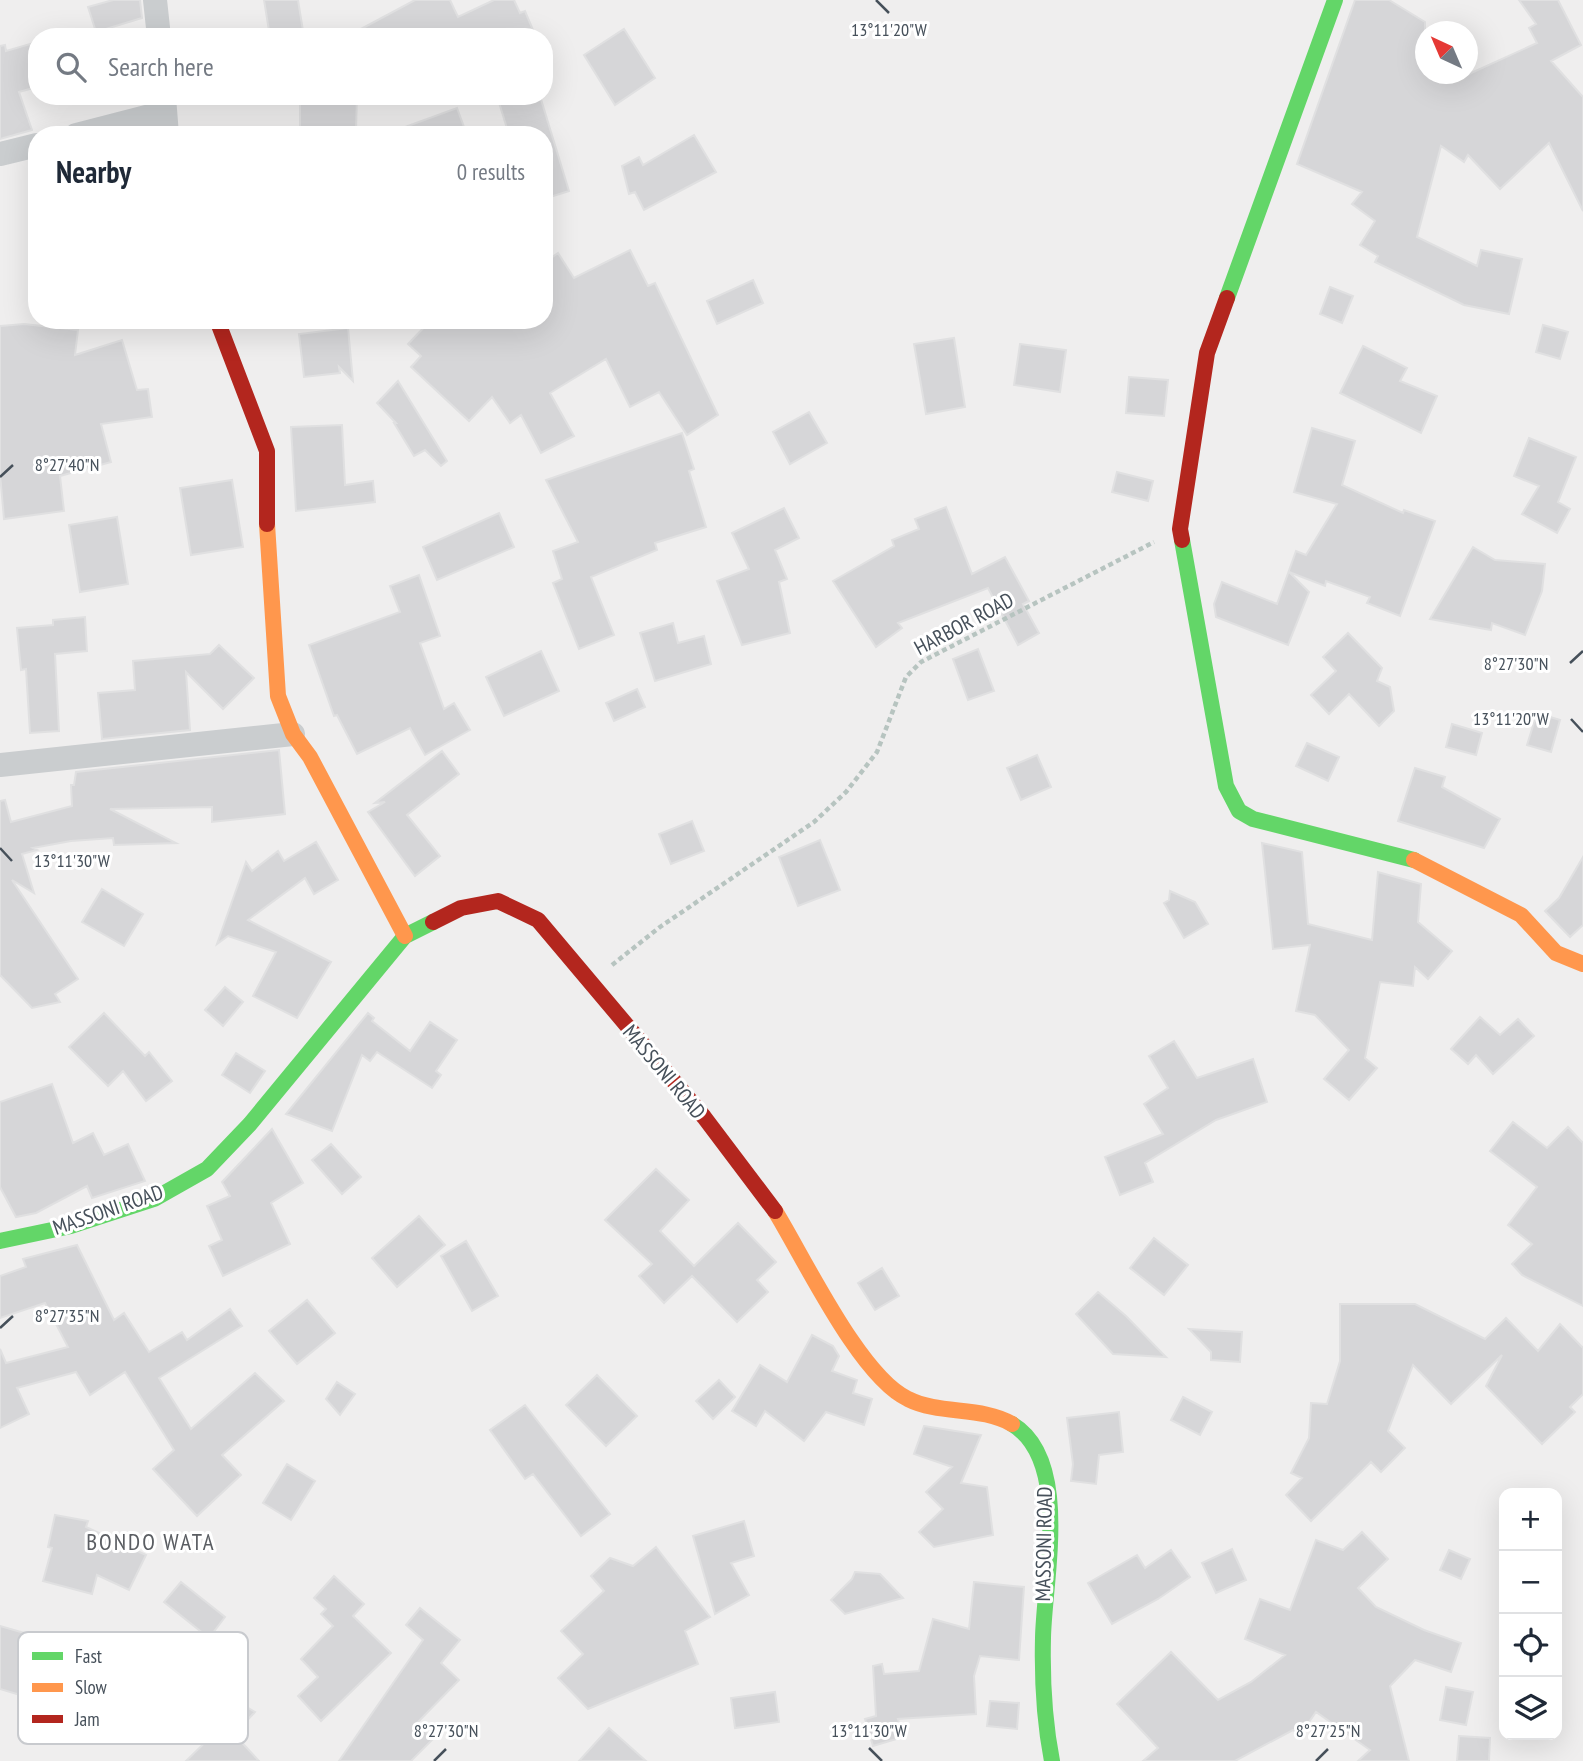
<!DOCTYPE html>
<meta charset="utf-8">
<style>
body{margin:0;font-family:"PT Sans Narrow",sans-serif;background:#f6f6f7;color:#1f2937}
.controls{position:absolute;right:21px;bottom:21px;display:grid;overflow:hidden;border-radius:14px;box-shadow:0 7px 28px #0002}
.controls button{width:63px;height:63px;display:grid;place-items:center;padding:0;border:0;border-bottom:2px solid #e0e1e3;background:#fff;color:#1f2937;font:35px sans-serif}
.compass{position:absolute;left:1415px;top:21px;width:63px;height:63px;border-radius:50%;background:#fff;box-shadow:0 7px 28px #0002;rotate:316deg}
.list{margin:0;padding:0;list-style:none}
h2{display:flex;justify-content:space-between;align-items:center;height:91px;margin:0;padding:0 28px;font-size:30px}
h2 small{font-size:23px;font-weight:400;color:#747a83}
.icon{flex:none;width:38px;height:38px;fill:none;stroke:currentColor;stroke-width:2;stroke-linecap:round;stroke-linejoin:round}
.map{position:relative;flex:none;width:1583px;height:1761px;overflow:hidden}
.search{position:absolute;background:#fff;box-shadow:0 7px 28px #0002;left:28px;top:28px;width:525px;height:77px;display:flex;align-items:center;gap:18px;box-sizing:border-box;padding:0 24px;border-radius:28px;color:#747a83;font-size:26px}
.panel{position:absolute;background:#fff;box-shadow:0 7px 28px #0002;left:28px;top:126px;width:525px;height:203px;border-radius:28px}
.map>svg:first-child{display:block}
.building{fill:#d6d6d8;stroke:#e0e0e1;stroke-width:2}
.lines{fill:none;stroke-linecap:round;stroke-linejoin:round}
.path{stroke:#b7c4c0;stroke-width:4.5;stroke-dasharray:5 3.5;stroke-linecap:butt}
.street{stroke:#cacdcf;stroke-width:24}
.fast{stroke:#63d668;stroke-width:16}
.slow{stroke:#ff974d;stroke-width:16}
.jam{stroke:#b3261e;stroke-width:16}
.ticks{fill:none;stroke:#46505a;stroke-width:2.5}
.labels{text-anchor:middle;stroke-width:6;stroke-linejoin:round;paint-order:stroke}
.street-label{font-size:21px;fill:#46505a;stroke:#fff}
.neighbourhood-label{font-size:23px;letter-spacing:2px;fill:#5a5d62;stroke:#fff}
.key{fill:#fff;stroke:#c8cace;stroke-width:2}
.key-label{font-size:19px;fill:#46505a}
.ticks-label{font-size:18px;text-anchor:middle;fill:#46505a;stroke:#fff;stroke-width:6;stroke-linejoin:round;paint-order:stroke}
</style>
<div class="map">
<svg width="1583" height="1761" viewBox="0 0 1583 1761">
<rect width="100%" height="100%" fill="#efeeee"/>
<path class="building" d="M113 0H140L142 18 96 32 88 7Z
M264 0H298L304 37H270Z
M415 0H450L458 17 494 0H514L520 13 525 11 536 37H346Z
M1355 0H1389L1425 22V74H1469L1537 43 1529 28 1536 24 1519 0H1558L1581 45 1551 61 1583 97V211L1549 143 1500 189 1468 155 1464 162 1441 146 1417 237 1477 266 1481 250 1522 259 1509 314 1464 305 1375 262 1378 256 1360 245 1375 221 1352 204 1362 192 1297 164Z
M624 29 655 78 615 105 584 55Z
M37 42V87L19 92 32 130 0 139V46L5 45 6 51Z
M300 96H357L356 130H300Z
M497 96H540L569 191 544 199V135H509Z
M457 108 467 135H392L391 132Z
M694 135 716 172 644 210 635 192 629 194 622 166 639 157 643 165Z
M630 250 648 286 655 283 718 415 687 435 659 392 630 407 606 359 550 393 574 436 541 453 521 415 510 423 492 397 469 421 411 367 421 356 408 344 431 320H544V263L558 253 574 278Z
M753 280 763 303 717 324 707 301Z
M1330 287 1353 296 1342 323 1320 314Z
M24 324 78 330 75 355 122 340 137 390 148 389 152 417 101 424 111 462 60 476 64 511 4 519 0 474V326Z
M1543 325 1568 332 1560 359 1536 352Z
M348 328 353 381 339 367 340 373 304 377 299 334Z
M954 338 965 407 926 414 914 344Z
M1020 344 1066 350 1060 392 1014 385Z
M1363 346 1407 368 1400 381 1437 396 1421 433 1340 393Z
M1129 377 1168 380 1164 416 1126 413Z
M398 381 447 461 441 466 425 450 414 456 394 423H396L377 403Z
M809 412 827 443 790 464 773 432Z
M342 425 345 485 373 481 375 502 296 511 291 427Z
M1312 428 1355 441 1342 485 1403 513 1404 510 1435 521 1400 616 1367 603 1370 597 1326 581 1325 586 1289 572 1309 592 1288 645 1216 617 1214 604 1222 582 1277 604 1296 551 1306 555 1337 504 1294 492Z
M682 433 694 469 689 471 706 527 655 543 657 550 591 577 614 635 579 649 553 583 562 579 553 551 578 542 546 480Z
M1529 438 1576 457 1558 502 1570 509 1557 533 1522 514 1539 486 1514 476Z
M1117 472 1153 481 1148 501 1112 492Z
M232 480 243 547 191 555 180 488Z
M946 507 972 574 1005 557 1029 601 1023 604 1039 633 1018 645 988 588 898 623 902 628 876 647 833 581 894 546 892 540 919 529 915 519Z
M784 508 799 538 775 550 787 579 779 582 790 633 742 645 717 581 749 569 732 533Z
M499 513 514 547 437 580 423 547Z
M117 517 128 584 80 592 69 525Z
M1473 547 1495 560 1545 564 1542 591 1525 635 1492 623 1491 630 1430 619Z
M419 575 440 636 420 643 444 709 454 703 470 730 425 755 410 728 357 754 337 715 334 716 309 645 400 612 390 586Z
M85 617 87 651 55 654 59 731 30 733 26 669 21 670 17 628 53 625V620Z
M673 623 678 643 704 636 711 664 655 681 640 633Z
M1348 633 1382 668 1377 681 1390 687 1394 711 1379 726 1349 694 1329 714 1311 695 1336 671 1323 657Z
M219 645 254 678 223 709 186 672 190 730 102 739 98 693 135 690 133 661 210 654Z
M978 649 994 691 968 700 953 659Z
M541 651 559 691 504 716 486 677Z
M637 689 645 707 614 721 606 703Z
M1537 713 1560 720 1551 752 1527 745Z
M1452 724 1482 733 1476 755 1446 747Z
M1307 743 1339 757 1328 781 1296 766Z
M279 750 285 814 212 822V807L110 809 176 843 114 845 113 838 71 841 33 848 37 850 22 854 34 893 12 880 78 979 55 994 60 1002 32 1008 0 975V801L5 800 11 822 72 806 71 785H74L76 772Z
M442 751 459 774 407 815 440 856 415 876 368 812 385 802 375 803Z
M1037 755 1051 787 1021 800 1007 768Z
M1415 768 1445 777 1442 787 1500 819 1484 848 1398 821Z
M692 821 704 851 671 864 659 834Z
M820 840 840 890 798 906 779 857Z
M316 842 338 880 314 894 305 878 248 920 331 962 297 1018 253 996 276 952 228 936 217 944 246 862 252 871 278 851 284 861Z
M1262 843 1302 852 1308 924 1372 940 1378 872 1421 884 1418 922 1452 951 1428 979 1415 967 1413 986 1380 982 1365 1058 1377 1068 1349 1100 1324 1079 1349 1050 1315 1015 1296 1011 1310 945 1273 949Z
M1583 857V925L1570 937 1545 911 1559 898Z
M102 889 143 914 124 946 82 922Z
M1170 891 1195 902 1208 924 1184 938 1164 903 1169 900Z
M225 987 243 1002 223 1026 205 1010Z
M104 1013 145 1056 149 1052 172 1081 146 1101 123 1071 108 1086 69 1047Z
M368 1013 374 1018 372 1021 410 1051 430 1022 457 1040 436 1071 441 1075 432 1088 377 1052 370 1061 362 1055 332 1131 286 1114Z
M1480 1017 1500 1035 1518 1019 1534 1036 1493 1074 1476 1055 1468 1064 1451 1049Z
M1174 1041 1197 1078 1253 1059 1267 1102 1216 1120 1145 1163 1153 1182 1120 1195 1105 1157 1163 1134 1144 1104 1168 1088 1149 1056Z
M236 1053 265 1071 250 1093 222 1075Z
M52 1084 73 1143 93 1133 104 1155 128 1144 145 1181 92 1198 87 1186 36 1213 16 1217 0 1187V1102Z
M1513 1122 1547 1148 1568 1127 1583 1143V1306L1522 1275 1512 1264 1532 1244 1508 1225 1537 1187 1490 1151Z
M272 1129 303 1183 271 1203 290 1244 223 1276 209 1246 222 1240 207 1206 230 1196 222 1182Z
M331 1144 361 1177 342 1194 312 1160Z
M656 1169 689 1200 660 1231 694 1266 738 1223 776 1262 757 1280 768 1292 737 1322 692 1276 664 1303 639 1276 652 1264 605 1220Z
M419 1216 445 1245 397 1287 372 1258Z
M1154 1238 1188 1265 1164 1295 1130 1268Z
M466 1241 498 1296 472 1311 441 1256Z
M77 1245 114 1320 124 1313 149 1352 182 1332 187 1340 230 1309 242 1326 159 1378 191 1429 255 1373 284 1401 222 1455 241 1475 197 1516 153 1469 174 1450 125 1372 90 1395 76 1372 17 1388 29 1414 0 1428V1349L6 1363 68 1347 45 1303 0 1318V1276L26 1267 23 1259Z
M882 1268 899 1296 875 1310 858 1283Z
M1098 1292 1126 1316 1166 1357 1113 1354 1076 1314Z
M307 1300 335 1333 297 1364 269 1331Z
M1340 1304H1415L1485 1339 1506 1318 1538 1351 1560 1324 1583 1348V1394L1570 1407 1575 1412 1542 1444 1486 1386 1502 1355 1451 1404 1413 1365 1388 1431 1405 1448 1381 1472 1371 1462 1311 1521 1286 1495 1302 1478 1291 1473 1309 1438 1311 1403 1327 1404 1340 1361Z
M1189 1329 1242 1332 1240 1362 1211 1360V1352Z
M812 1335 833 1346 839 1356 832 1371 857 1380 853 1393 872 1399 864 1425 826 1412 804 1441 765 1411 756 1426 732 1411 760 1365 787 1382Z
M597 1375 637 1416 606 1446 566 1405Z
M719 1380 735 1397 713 1419 696 1401Z
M337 1382 355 1394 340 1415 326 1399Z
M1183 1397 1212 1412 1200 1435 1171 1420Z
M525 1405 610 1514 581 1536 533 1474 525 1479 490 1430Z
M1119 1412 1123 1452 1099 1455 1096 1484 1071 1481 1073 1464 1067 1418Z
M924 1426 981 1435 961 1483 987 1487 993 1535 934 1547 919 1532 943 1509 926 1492 952 1467 914 1454Z
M287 1464 315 1481 291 1520 263 1503Z
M55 1515 88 1521 86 1527 146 1555 129 1590 97 1575 92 1594 43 1581 52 1548 48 1547Z
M744 1521 754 1556 731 1563 749 1595 715 1614 693 1536Z
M1362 1532 1388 1559 1358 1588 1376 1607 1424 1630 1461 1643 1451 1672 1415 1660 1390 1686 1409 1761H1358L1370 1750 1316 1712 1300 1735 1293 1730 1235 1761H1143L1158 1748 1117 1704 1171 1652 1218 1700 1251 1682 1285 1655 1245 1639 1260 1599 1290 1610 1316 1540 1343 1550Z
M656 1547 710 1617 685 1631 698 1664 588 1709 558 1678 583 1654 561 1631 604 1591 591 1576 610 1558 633 1566Z
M1232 1549 1246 1580 1216 1593 1202 1563Z
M1171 1550 1190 1577 1158 1599 1112 1624 1088 1583 1137 1555 1145 1568Z
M1449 1550 1470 1559 1461 1579 1440 1570Z
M855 1572 880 1574 903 1598 845 1614 831 1600 852 1579Z
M334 1576 364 1604 353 1616 391 1653 321 1721 298 1696 318 1677 301 1659 333 1626 321 1614 326 1609 314 1598Z
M181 1582 225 1617 209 1638 164 1602Z
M974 1582 1024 1587 1019 1660 980 1656 974 1676 976 1714 898 1719 903 1737 873 1746 865 1719 876 1716 873 1666 882 1664 884 1674 919 1671 933 1619 969 1629Z
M420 1608 460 1640 441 1663 459 1680 417 1723 433 1739 411 1761H339L423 1640 406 1625Z
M0 1626 38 1637 20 1695 0 1689Z
M152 1650 255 1712 234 1734 259 1761H186L221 1727 149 1683Z
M1446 1687 1473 1692 1466 1725 1440 1720Z
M775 1692 779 1722 735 1728 731 1698Z
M990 1701 1019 1703 1017 1729 987 1726Z
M609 1728 646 1761H579Z
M1459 1736 1490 1738 1489 1761H1457Z"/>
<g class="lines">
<path class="path" d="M612 965 660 927 814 822 846 792 877 752 906 677 921 662 1154 542"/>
<path class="street" d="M155 0 159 37
M164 97 167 135
M76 135 165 112
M0 154 37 145
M0 765 293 734"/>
<path class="fast" d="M1227 298 1335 0
M1182 540 1226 786 1239 811 1253 819 1414 860
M0 1241 71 1226 154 1199 207 1169 250 1124 405 936 433 922
M1012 1424C1072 1460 1044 1579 1043 1638 1042 1679 1044 1720 1052 1761"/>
<path class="slow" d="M267 524 278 696 293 734 310 757 405 936
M1414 860 1521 915 1556 953 1583 964
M775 1211C804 1258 860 1377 908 1399 940 1415 981 1406 1012 1424"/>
<path class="jam" d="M217 320 267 451V524
M1182 540 1180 529 1207 353 1227 298
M433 922 461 908 498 901 538 920 704 1117 775 1211"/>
</g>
<path class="ticks" d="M876 0 889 13M0 477 13 465M1570 663 1583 651M1571 719 1583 732M0 848 12 861M0 1328 13 1316M869 1748 882 1761M434 1761 446 1749M1316 1761 1328 1749"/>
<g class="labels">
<g class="street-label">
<text transform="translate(964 624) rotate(-28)" y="7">HARBOR ROAD</text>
<text transform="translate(664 1072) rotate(50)" y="7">MASSONI ROAD</text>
<text transform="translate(108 1210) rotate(-19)" y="7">MASSONI ROAD</text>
<text transform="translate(1044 1544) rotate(-89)" y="7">MASSONI ROAD</text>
</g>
<g class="neighbourhood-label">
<text x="151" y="1550">BONDO WATA</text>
</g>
</g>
<rect x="18" y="1632" width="230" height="112" rx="10" class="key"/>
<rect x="32" y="1652" width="31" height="8" fill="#63d668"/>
<rect x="32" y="1683" width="31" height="9" fill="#ff974d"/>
<rect x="32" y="1715" width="31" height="8" fill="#b3261e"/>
<g class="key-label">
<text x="75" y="1663">Fast</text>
<text x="75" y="1694">Slow</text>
<text x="75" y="1726">Jam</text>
</g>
<g class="ticks-label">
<text x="889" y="36">13°11'20"W</text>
<text x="67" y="471">8°27'40"N</text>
<text x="1516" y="670">8°27'30"N</text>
<text x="1511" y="725">13°11'20"W</text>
<text x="72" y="867">13°11'30"W</text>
<text x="67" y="1322">8°27'35"N</text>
<text x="869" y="1737">13°11'30"W</text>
<text x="446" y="1737">8°27'30"N</text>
<text x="1328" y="1737">8°27'25"N</text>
</g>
</svg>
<div class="controls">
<button>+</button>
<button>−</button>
<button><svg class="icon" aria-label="locate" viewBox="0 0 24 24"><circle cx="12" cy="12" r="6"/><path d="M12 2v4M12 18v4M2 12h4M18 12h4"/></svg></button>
<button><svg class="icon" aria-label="layers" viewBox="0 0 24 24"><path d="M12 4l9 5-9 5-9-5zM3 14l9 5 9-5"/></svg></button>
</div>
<svg class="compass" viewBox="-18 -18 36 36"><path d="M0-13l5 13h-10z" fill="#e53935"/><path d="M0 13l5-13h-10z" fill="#747a83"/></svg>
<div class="search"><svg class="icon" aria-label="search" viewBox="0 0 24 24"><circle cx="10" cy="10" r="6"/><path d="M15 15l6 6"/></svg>Search here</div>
<section class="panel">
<h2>Nearby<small>0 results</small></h2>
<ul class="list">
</ul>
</section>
</div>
